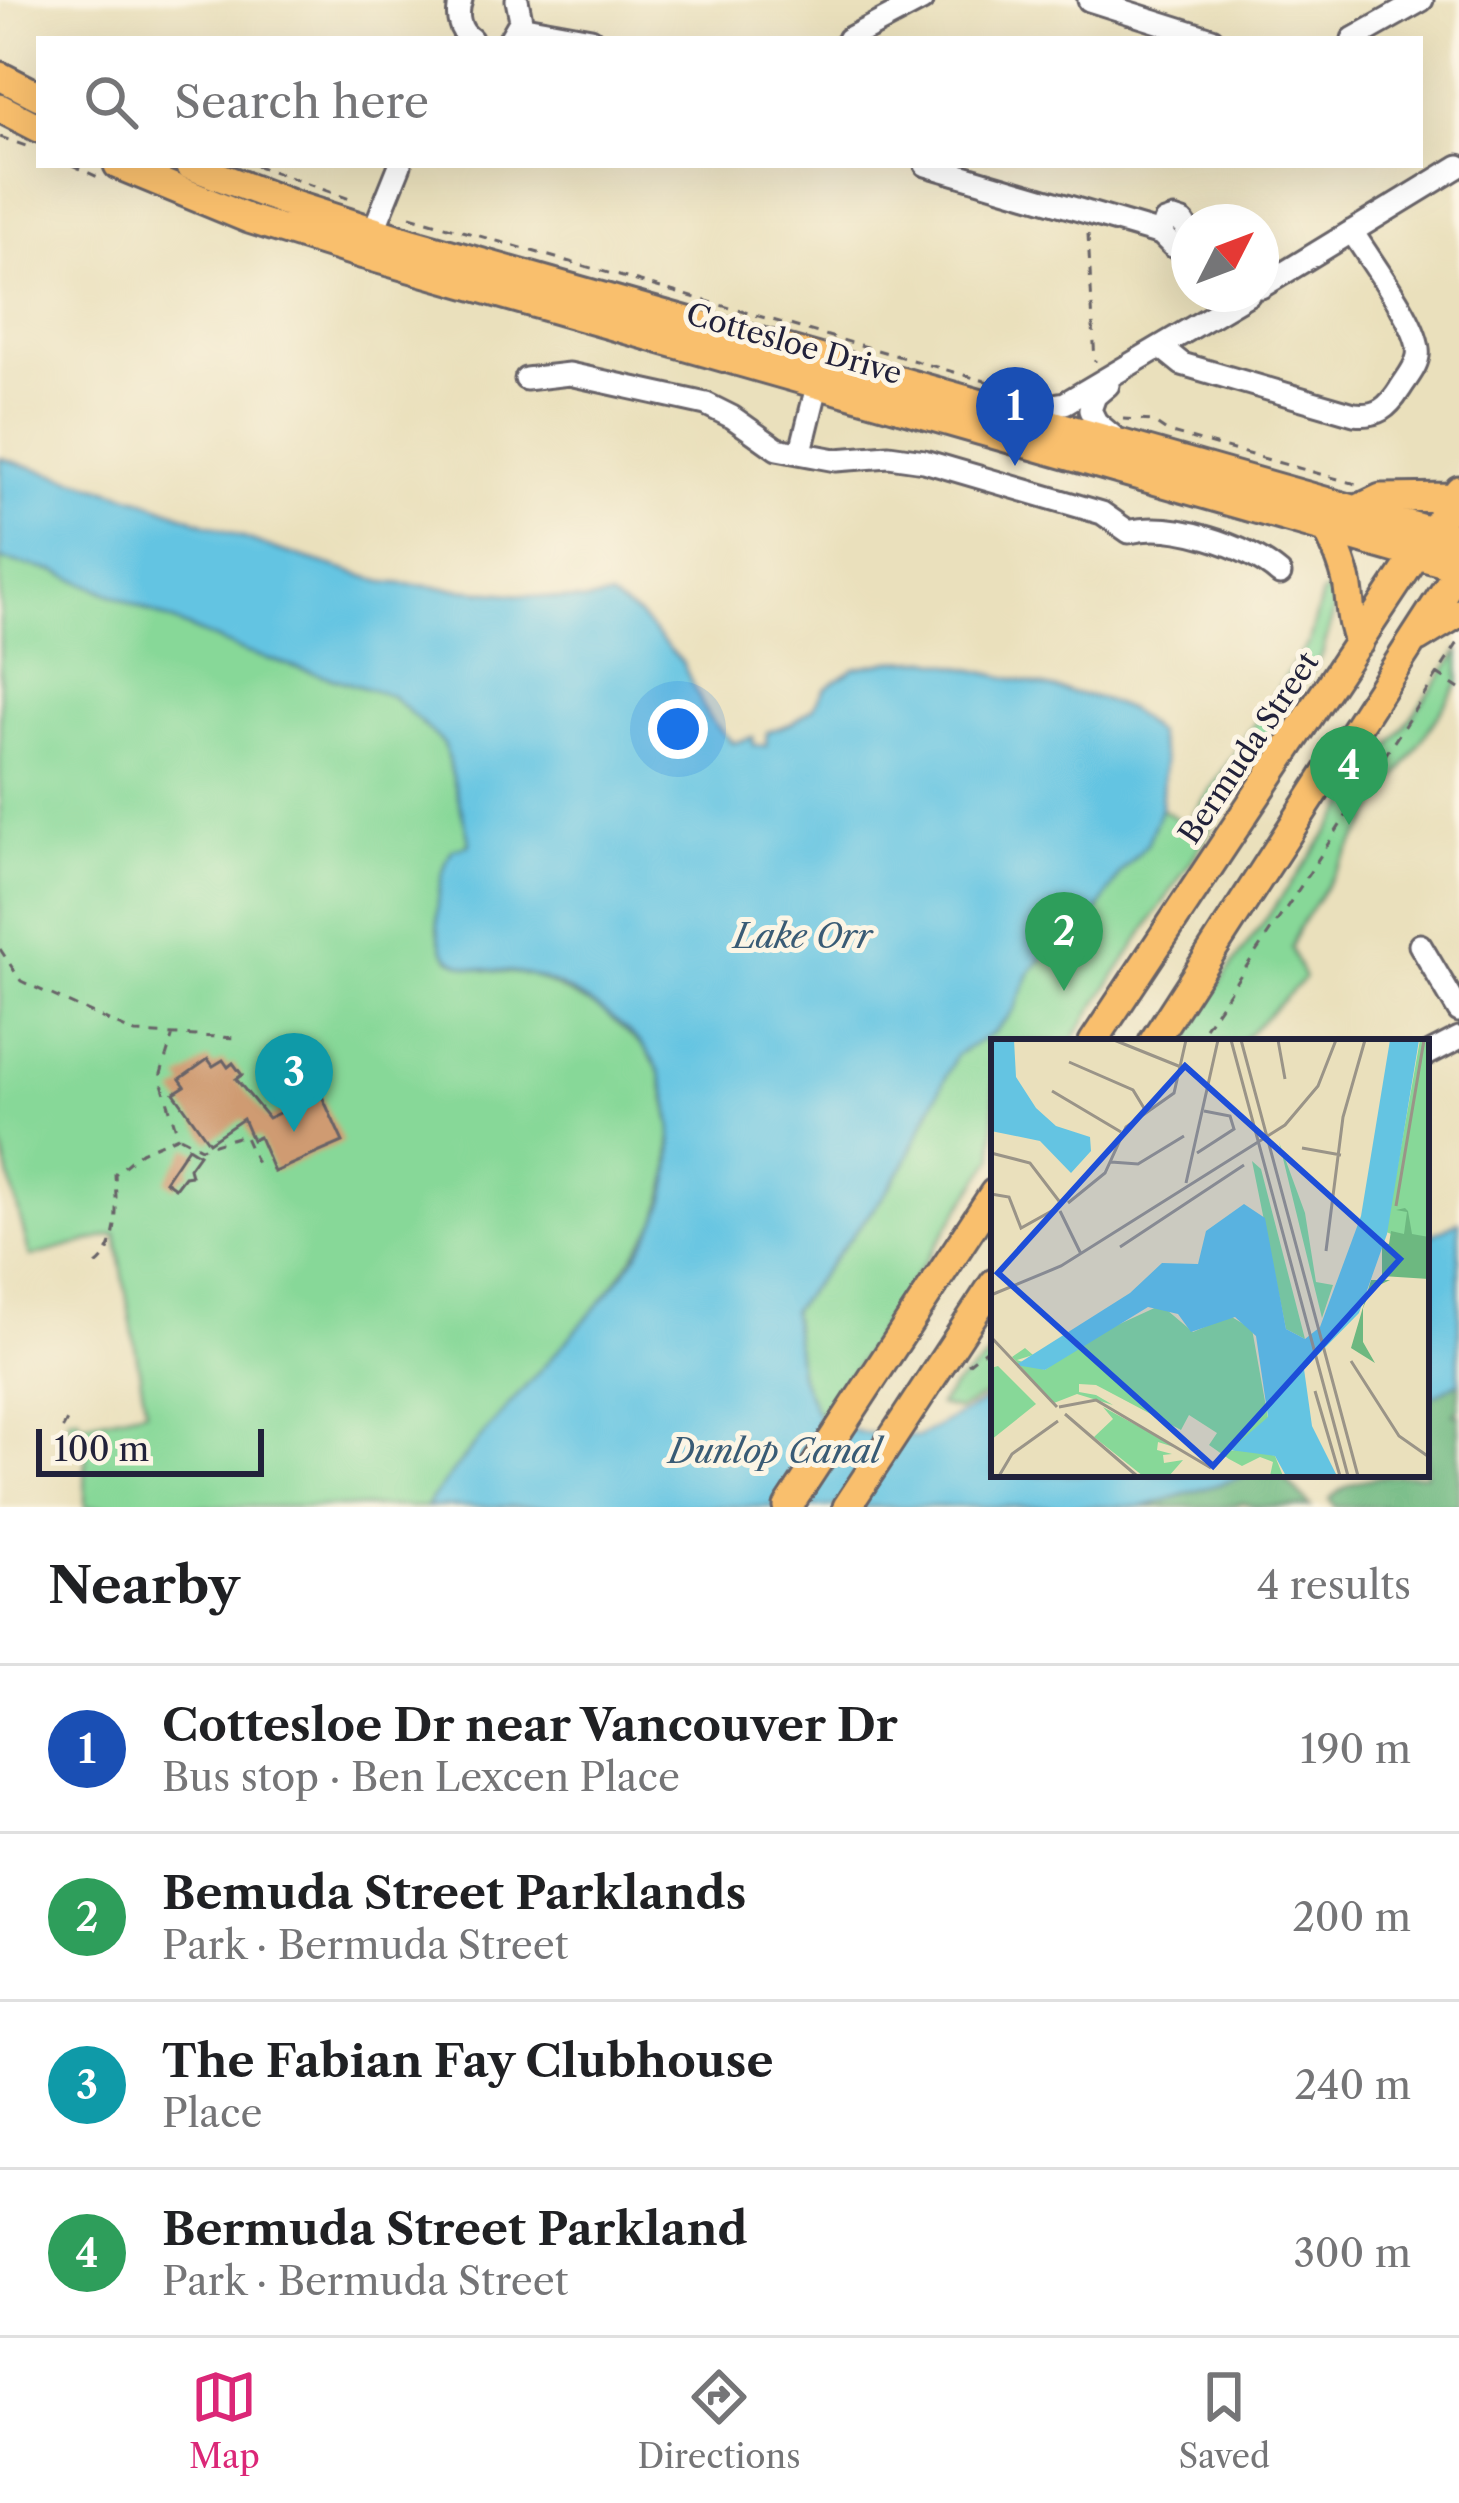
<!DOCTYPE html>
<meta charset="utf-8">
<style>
body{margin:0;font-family:"Libre Caslon Text",serif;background:#f6f6f6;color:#202124}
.compass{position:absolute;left:1171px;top:204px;width:108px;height:108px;border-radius:50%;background:#fff;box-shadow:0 12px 48px #0002;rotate:48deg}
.scale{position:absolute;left:36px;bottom:30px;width:228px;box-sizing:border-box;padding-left:12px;border:6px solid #22223b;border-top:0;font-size:33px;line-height:42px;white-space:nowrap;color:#22223b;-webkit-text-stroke:9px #fcf5e5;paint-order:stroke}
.you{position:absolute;left:678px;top:729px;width:42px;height:42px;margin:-30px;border:9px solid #fff;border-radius:50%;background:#1a73e8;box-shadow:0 0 0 18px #1a73e833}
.badge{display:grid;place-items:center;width:78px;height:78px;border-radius:50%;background:#db2777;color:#fff;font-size:39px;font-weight:700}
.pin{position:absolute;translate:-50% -99px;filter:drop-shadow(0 3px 6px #0008)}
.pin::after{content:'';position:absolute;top:63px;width:42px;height:36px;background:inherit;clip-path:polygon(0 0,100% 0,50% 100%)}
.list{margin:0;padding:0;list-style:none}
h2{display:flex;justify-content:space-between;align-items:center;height:156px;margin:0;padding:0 48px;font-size:51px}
h2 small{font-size:39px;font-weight:400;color:#757577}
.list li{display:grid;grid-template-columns:78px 1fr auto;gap:36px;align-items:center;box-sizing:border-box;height:168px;padding:0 48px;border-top:3px solid #e0e0e0}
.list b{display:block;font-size:45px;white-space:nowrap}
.list p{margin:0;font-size:39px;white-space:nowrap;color:#757577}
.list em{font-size:39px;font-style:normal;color:#757577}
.icon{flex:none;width:66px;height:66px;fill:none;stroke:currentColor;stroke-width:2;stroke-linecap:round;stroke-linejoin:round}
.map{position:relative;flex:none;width:1459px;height:1507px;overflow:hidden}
.search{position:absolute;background:#fff;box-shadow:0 12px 48px #0002;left:36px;right:36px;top:36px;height:132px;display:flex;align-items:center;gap:30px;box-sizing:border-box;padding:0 42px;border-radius:0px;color:#757577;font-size:45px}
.sheet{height:828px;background:#fff}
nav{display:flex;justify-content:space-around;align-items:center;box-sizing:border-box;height:168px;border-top:3px solid #e0e0e0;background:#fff;font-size:33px;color:#757577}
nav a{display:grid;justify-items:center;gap:6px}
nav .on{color:#db2777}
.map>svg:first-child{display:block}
.green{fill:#87d898;stroke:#547d6a;stroke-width:3}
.forest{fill:#6db880;stroke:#486d5e;stroke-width:3}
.water{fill:#64c4e2;stroke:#43738e;stroke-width:3}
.building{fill:#cf9b72}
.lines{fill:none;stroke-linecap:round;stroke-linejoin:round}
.minor-casing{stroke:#686468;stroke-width:27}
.major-casing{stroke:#686468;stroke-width:33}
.path{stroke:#686468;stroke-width:3;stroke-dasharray:9 9;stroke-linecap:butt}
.minor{stroke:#fff;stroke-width:21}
.major{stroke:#f9bf6d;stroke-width:27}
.labels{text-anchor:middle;stroke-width:10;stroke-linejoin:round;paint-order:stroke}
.street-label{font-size:30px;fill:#22223b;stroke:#fcf5e5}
.water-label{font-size:33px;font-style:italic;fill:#395b75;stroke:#fcf5e5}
.inset-road{fill:none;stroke:#9a9488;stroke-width:3}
.view{fill:#1d4ed8;fill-opacity:0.15;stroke:#1d4ed8;stroke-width:6}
.inset-edge{fill:none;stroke:#22223b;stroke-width:6}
</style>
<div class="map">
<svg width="1459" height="1507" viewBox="0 0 1459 1507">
<rect width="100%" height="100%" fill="#fcf5e5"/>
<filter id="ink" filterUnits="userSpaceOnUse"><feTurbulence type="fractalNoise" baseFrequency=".00833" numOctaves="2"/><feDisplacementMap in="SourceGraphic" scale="24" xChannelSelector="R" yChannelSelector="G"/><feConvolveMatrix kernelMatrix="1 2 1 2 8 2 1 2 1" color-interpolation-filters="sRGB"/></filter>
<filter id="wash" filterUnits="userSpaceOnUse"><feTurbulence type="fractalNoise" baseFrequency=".004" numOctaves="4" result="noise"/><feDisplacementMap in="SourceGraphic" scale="48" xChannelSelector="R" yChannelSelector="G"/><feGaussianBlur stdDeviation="2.7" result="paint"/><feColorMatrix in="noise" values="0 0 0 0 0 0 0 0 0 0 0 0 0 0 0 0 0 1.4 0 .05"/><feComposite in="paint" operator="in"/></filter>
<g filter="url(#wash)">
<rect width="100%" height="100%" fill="#eae0bc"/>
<path class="green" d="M0 559 58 572 245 652 392 696 444 744 469 839 437 928 445 952 450 959 484 970 531 975 603 1011 645 1048 660 1072 672 1128 669 1177 657 1221 602 1302 426 1507H85L86 1436 70 1434 68 1418 78 1417 80 1424 146 1410 116 1234 30 1257 0 1139Z
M1333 587 1334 611 1322 655 1243 768 1202 844 1071 1042H994V1157L820 1421 799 1374 792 1311 885 1194 904 1165 956 1054 993 1033 1014 1010 1031 971 1045 956 1092 921 1120 873 1147 844 1161 809 1187 825 1309 642 1322 594Z
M1459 651V683L1298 929 1291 948 1304 979 1240 1042H1177Z
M994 1353V1391L958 1410 939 1405 952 1388Z"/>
<path class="forest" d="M1459 1382V1408L1454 1414 1459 1415V1507H1335L1330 1499C1353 1475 1394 1474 1426 1474V1400Z
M1253 1474H1281L1311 1507H1255L1243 1503 1225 1507H1142Z"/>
<path class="water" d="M0 458 140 499 259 544 383 582 585 601 610 598 639 616 682 662 708 717 733 743 753 737V745L766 746 767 732 793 723 813 708 825 688 855 668 891 661 929 660 1101 699 1130 710 1156 733 1164 761 1161 809 1147 844 1120 873 1092 921 1045 956 1031 971 1014 1010 993 1033 956 1055 904 1165 885 1194 792 1311 799 1373 820 1421 863 1433 918 1437 994 1396V1474H1253L1142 1507H426C466 1451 515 1399 561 1347 595 1309 631 1270 655 1224 677 1181 677 1118 660 1073 644 1031 574 989 533 976 507 968 477 974 453 960 427 945 438 869 453 849L469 845V839L444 744 392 696 245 652 58 572 0 559Z
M1459 1221V1382L1426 1400V1237Z"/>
<g id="blocks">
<path class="building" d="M208 1059 213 1066 223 1060 228 1067 233 1063 242 1075 236 1079 268 1118 321 1094 343 1142 274 1172 259 1137 252 1140 243 1119 209 1142 174 1093 185 1086 180 1079Z
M188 1147 199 1154 189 1168 191 1175 184 1176 175 1188 165 1181Z"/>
</g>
</g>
<g filter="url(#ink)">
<use href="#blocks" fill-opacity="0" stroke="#686468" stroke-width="3"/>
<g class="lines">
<defs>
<path id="minor" d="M461 0C456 14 458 30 471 39
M1089 0 1212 39
M519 26 591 39
M510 39 521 20 517 0
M848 39 922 0
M1353 39 1422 0
M926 165 1161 234 1173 246 1184 241 1188 230 1183 222 1174 219 1165 222 1161 234
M369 242 400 165
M1261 287 1459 166
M1161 347 1182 364 1354 414C1377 417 1388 408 1400 389 1406 379 1416 368 1418 356 1423 329 1367 257 1352 231
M526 379 569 374 706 404 732 417 777 449 836 460 889 456 924 461 1102 513 1129 532C1172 521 1247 545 1280 574
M1108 385 1095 396 1090 410 1096 422 1115 438
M1023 410 1065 403 1249 294
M801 451 821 370
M1420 945 1459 1011
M1426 1055 1459 1038"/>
<path id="major" d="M0 76 39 96
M0 108 39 128
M118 165 249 219 364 255 1459 567
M189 165 294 205 412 243 1459 539
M1358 509 1381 498 1454 497
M1327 529C1337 550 1347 572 1349 595 1351 614 1351 625 1359 643
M1418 638 1459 613
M1093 1042 1459 490
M1153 1042 1459 569
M788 1507 994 1193
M847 1507 994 1283"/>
</defs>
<use href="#minor" class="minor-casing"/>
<use href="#major" class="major-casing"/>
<path class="path" d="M0 137 26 146
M72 165 98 177
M255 165 355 201
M410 216 1020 391
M1088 234 1095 362
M1123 419 1152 421 1168 432 1360 485
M1437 674 1459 689
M0 949 21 981 135 1033 239 1038
M1195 1042 1297 892 1459 641
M180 1137 201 1148 244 1135 259 1168
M96 1265C121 1246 116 1202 115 1174L141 1152 178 1136 160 1077 173 1034
M968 1364 994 1343
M62 1447V1430L70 1415"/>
<use href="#minor" class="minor"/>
<use href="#major" class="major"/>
</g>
</g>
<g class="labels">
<g class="street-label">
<text transform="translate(794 344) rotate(16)" y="10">Cottesloe Drive</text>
<text transform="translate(1249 748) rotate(-56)" y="10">Bermuda Street</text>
</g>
<g class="water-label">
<text x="803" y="948">Lake Orr</text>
<text x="775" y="1463">Dunlop Canal</text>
</g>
</g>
<g transform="translate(991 1039)">
<rect width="438" height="438" fill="#eae0bc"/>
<path d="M429 1H438V209L395 193ZM288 103 314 174 325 243 342 246 331 279ZM261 122 270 130 314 300 295 290ZM170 266 202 293 239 277 261 290 277 379 240 412 257 408 284 417 292 437H279L282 423 269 418 251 427 238 420 218 406 226 394 198 376 190 391 105 346 88 345V353L105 356 122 366 86 355 63 364 21 318 34 309 42 316 26 321 54 331 96 300ZM7 327 45 365 0 401V329ZM112 368 189 410 167 403 166 411 181 415 172 416 173 424 192 421 178 437H152L103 398 122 380Z" fill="#87d898"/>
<path d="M414 169 417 172 421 195 438 198V240L391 237V204L398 205 400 192 413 195 416 173 405 171ZM380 241H399L380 250 372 269V303L384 324 360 309Z" fill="#6db880"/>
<path d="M0 1H23L25 38 45 69 65 87 99 98 100 112 80 134 49 102 0 92ZM399 1H428L396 195 368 274 313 330 321 387 346 437H295L284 417 239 411 277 378 265 297 244 278 200 293 187 275 157 268 54 331 25 326 139 254 171 224 207 225 215 192 253 165 274 179 295 290 314 300 329 288 370 177Z" fill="#64c4e2"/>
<path class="inset-road" d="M123 1 190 28M240 1 357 437M250 1 367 437M287 1 294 40M78 23 142 51 156 74M61 52 130 93M311 109 350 116M0 114 39 124 68 162M206 114 243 90 239 77 213 72M120 123 147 125 193 97M195 144 227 1M0 155 18 158 30 189 66 169M77 164 114 134 135 88 183 54 195 1M405 167 433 1M69 172 90 215M129 208 253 126M335 212 352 78 374 1M0 256 70 227 294 86 327 47 345 1M0 298 66 368M360 322 408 397 438 418M324 352 349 437M68 368 105 361 220 429M74 375 146 437M8 437 21 415 67 382"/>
<path class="view" d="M194 27 409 220 222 427 7 234Z"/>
<rect width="438" height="438" class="inset-edge"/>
</g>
</svg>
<svg class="compass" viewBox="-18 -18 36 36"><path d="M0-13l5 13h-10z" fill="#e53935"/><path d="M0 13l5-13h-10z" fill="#757577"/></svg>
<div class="scale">100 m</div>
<div class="you"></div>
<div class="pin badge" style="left:1015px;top:466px;background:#1a4fb4">1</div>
<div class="pin badge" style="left:1064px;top:991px;background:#2e9e5b">2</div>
<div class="pin badge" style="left:294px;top:1132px;background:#0f9aa8">3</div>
<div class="pin badge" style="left:1349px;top:825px;background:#2e9e5b">4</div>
<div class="search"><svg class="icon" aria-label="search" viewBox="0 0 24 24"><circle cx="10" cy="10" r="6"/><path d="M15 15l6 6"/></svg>Search here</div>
</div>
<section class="sheet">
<h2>Nearby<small>4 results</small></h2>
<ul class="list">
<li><span class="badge" style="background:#1a4fb4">1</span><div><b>Cottesloe Dr near Vancouver Dr</b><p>Bus stop · Ben Lexcen Place</p></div><em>190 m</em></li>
<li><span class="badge" style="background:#2e9e5b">2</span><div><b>Bemuda Street Parklands</b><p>Park · Bermuda Street</p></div><em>200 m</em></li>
<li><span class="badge" style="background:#0f9aa8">3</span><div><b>The Fabian Fay Clubhouse</b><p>Place</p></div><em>240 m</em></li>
<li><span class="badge" style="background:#2e9e5b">4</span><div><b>Bermuda Street Parkland</b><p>Park · Bermuda Street</p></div><em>300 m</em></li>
</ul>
</section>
<nav>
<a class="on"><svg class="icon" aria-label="map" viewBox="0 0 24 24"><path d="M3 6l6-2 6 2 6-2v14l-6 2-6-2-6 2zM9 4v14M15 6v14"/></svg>Map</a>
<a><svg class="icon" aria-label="directions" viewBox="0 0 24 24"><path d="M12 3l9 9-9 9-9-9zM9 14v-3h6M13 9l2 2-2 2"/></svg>Directions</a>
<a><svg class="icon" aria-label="saved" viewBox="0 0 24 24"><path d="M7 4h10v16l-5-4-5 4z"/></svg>Saved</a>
</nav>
